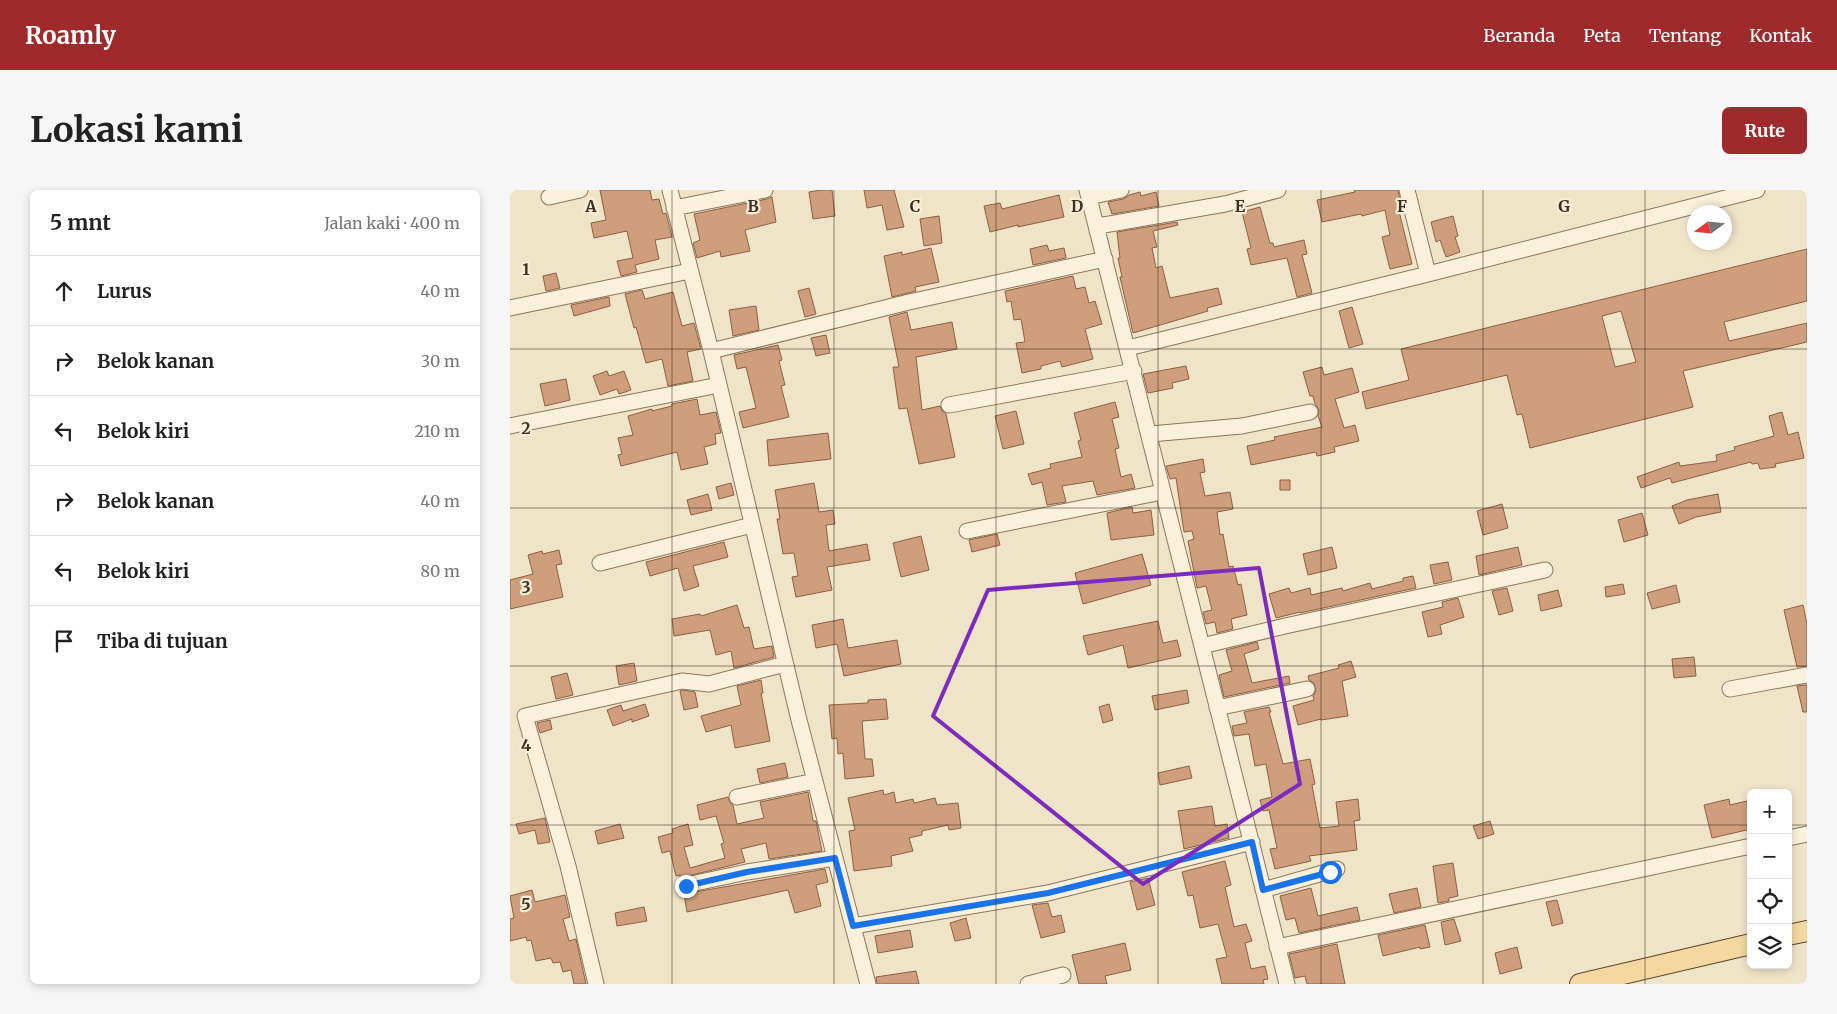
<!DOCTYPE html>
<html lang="id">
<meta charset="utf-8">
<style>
body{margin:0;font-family:Merriweather,serif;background:#f6f6f6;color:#222}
.controls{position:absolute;right:15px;bottom:15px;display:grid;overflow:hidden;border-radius:8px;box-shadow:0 2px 8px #0003}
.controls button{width:45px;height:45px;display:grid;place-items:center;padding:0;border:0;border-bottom:1px solid #e0e0e0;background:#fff;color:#222;font:25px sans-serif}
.compass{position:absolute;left:1177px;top:15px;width:45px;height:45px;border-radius:50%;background:#fff;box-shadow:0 2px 8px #0003;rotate:255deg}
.stop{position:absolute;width:15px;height:15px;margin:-11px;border:4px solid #1a73e8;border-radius:50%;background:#fff}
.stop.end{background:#1a73e8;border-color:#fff;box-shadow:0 1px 5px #0008}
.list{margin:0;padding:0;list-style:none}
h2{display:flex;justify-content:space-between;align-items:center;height:65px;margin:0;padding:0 20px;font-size:21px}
h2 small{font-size:16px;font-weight:400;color:#767676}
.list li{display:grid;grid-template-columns:32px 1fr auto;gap:15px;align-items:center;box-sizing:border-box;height:70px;padding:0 20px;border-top:1px solid #e0e0e0}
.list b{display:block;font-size:19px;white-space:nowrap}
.list em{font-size:16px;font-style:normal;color:#767676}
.icon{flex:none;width:28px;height:28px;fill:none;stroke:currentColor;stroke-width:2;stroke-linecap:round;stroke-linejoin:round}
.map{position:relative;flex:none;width:1297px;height:794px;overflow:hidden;border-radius:8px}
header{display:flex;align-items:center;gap:30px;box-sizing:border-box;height:70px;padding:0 25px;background:#9e2a2b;color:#fff}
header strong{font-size:24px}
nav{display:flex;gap:28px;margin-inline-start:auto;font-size:18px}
.intro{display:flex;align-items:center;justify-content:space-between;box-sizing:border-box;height:120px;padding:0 30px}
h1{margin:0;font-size:35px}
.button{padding:12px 22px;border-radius:8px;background:#9e2a2b;color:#fff;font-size:18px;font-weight:700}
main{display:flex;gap:30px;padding:0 30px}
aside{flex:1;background:#fff;border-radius:8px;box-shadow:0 2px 8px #0003}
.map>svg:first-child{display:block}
.building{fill:#cf9f7d;stroke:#8d5f41;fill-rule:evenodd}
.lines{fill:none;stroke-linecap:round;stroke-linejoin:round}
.minor-casing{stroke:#8d765c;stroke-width:17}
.major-casing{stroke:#5b4430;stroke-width:22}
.minor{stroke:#faf1dc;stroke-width:15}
.major{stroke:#f3d9a0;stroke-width:20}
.route{stroke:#1a73e8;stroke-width:6}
.marked{fill:none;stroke:#7b2cbf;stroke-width:4;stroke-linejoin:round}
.grid{fill:none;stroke:#3d2e20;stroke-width:1;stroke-opacity:0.55}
.grid-label{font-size:16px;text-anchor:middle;font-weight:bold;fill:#3d2e20;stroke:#f7eed8;stroke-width:4.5;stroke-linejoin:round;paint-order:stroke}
</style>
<header>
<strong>Roamly</strong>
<nav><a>Beranda</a><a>Peta</a><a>Tentang</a><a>Kontak</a></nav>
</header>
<div class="intro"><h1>Lokasi kami</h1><a class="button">Rute</a></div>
<main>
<aside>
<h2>5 mnt<small>Jalan kaki · 400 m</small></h2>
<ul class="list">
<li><svg class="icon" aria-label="ahead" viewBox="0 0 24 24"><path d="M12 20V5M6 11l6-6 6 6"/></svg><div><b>Lurus</b></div><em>40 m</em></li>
<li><svg class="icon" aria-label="right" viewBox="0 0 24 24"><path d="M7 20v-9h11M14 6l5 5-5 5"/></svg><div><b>Belok kanan</b></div><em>30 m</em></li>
<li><svg class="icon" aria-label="left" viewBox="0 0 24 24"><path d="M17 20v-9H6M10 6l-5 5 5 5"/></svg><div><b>Belok kiri</b></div><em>210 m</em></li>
<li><svg class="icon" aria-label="right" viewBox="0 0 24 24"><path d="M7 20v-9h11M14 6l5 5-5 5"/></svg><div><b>Belok kanan</b></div><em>40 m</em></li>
<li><svg class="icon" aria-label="left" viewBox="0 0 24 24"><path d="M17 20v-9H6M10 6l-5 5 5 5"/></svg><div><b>Belok kiri</b></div><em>80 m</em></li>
<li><svg class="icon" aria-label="arrive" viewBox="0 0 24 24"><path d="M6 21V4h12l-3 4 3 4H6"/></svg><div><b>Tiba di tujuan</b></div></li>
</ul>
</aside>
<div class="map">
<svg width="1297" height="794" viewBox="0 0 1297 794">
<rect width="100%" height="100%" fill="#f0e4c8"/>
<path class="building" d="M90 0H140L142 10 149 9 153 24 156 23 162 47 145 50 149 69 125 75 127 82 111 86 107 71 123 68 117 41 84 48 81 33 96 30Z
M311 0H322L325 26 303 29 299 2Z
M354 0H384L394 37 377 40 372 15 357 18Z
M844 0H888L891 16 888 17 902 74 880 79 872 47 880 45 875 20 852 26 851 24 812 32 807 10 845 2Z
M630 2 631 6 646 2 649 16 602 24 598 12 613 9 619 5Z
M549 5 554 27 508 37V35L480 42 474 16 490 13 492 19Z
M262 7 266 32 235 40 240 61 211 67 210 61 187 68 183 53 190 50 184 24 257 9Z
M750 17 760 53H763L764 57 794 50 797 64 792 65 802 103 787 107 777 68 741 75 737 59 741 58 732 22Z
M429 26 432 53 414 56 410 29Z
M943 26 948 46 945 47 950 62 936 67 930 50 926 52 921 32Z
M667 32 668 35 643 41 647 57 642 58 646 78 652 76 660 108 708 98 712 114 697 118 698 121 623 143 610 87H612L608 68H610L607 42Z
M537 55 539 61 554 58 556 68 523 75 520 59Z
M421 58 429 92 405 97 406 101 382 107 374 66 392 62V65Z
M1297 59V111L1214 132 1219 151 1297 133V152L1173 181 1183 217 1020 258 1012 224 1007 225 997 185 856 219 852 202 899 190 891 159ZM1111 121 1126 172 1105 177 1092 126Z
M46 83 50 98 36 101 33 86Z
M563 86 566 99 575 97 579 113 585 111 592 134 575 139 583 169 552 177 550 171 531 176V179L512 183 506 153 515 152 511 129 504 130 501 111 497 112 495 101Z
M299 98 306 124 295 127 288 101Z
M132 100 135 109 163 102 172 136 184 133 191 159 177 162 183 191 158 196 152 169 136 173 126 137 124 138 115 104Z
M99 107 100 116 64 126 61 115Z
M246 116 249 140 223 146 219 120Z
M842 117 853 154 839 158 829 121Z
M397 122 401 140 442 132 447 159 406 167 412 220 430 216 432 221 436 224 445 267 409 274 397 218 389 219 383 177H389L379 127Z
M316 145 320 163 306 166 301 148Z
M268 155 272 170 269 171 275 195 271 196 279 227 233 238 229 222 246 218 236 177 227 179 224 165Z
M676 176 679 189 662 193 663 198 638 203 633 184Z
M812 177 814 185 842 178 849 202 825 209 834 238 845 235 849 251 824 257 825 262 807 266 806 262 741 275 737 256 765 250 764 247 812 237 808 226 809 220 805 214 803 206H800L793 182Z
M97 181 99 186 114 181 121 200 109 204 107 199 90 205 83 186Z
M56 189 60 210 35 216 30 194Z
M187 209 190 225 206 222 211 243 205 244 206 254 194 257 198 274 171 280 167 262 111 276 108 265 112 264 108 248 123 245 118 226 142 219V221L162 216V214Z
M605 212 609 227 602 229 609 258 605 259 611 287 621 284 625 298 587 305 583 291 552 296 556 312 537 315 532 292 522 295 518 284 541 278 540 274 572 267 568 251 571 250 564 223Z
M506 221 514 254 493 259 485 226Z
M1272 222 1278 245 1288 242 1294 268 1265 274 1266 277 1250 279 1248 273 1242 274 1241 272 1162 293 1160 288 1131 298 1127 287 1169 272 1170 276 1207 271 1206 265 1225 260 1224 257 1264 246 1259 226Z
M318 243 321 269 259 276 257 250Z
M693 269 695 282 690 283 695 306 720 302 723 319 707 322 710 345 713 344 719 377 723 376 728 395 731 394 737 425 721 429 723 439 707 443 705 432 696 434 693 422 702 420 696 396 687 398 678 351 684 349 682 341 674 342 666 288 660 289 656 276Z
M770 290H780V300H770Z
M221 293 224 305 209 309 206 297Z
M304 293 309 322 323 320 325 334 316 335 319 361 357 354 360 370 317 377 322 400 286 407 282 387 288 386 284 363 273 364 267 329H270L265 300Z
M198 304 202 320 181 325 177 310Z
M1208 304 1211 322 1186 327 1169 334 1162 316 1177 310Z
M992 314 998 338 973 345 967 321Z
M622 317 623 323 641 320 644 345 601 350 597 323Z
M1132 323 1138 345 1114 352 1108 330Z
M487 344 490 355 462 362 459 350Z
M411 346 419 380 391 387 383 353Z
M214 352 218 367 183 376 189 396 174 401 168 378 140 386 136 372Z
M822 357 827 378 798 385 793 364Z
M1008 357 1012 375 969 385 966 366Z
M49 360 52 374 46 375 53 407 0 419V390L23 384 18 365 32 361 33 364Z
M632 364 641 395 573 414 565 383Z
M938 372 942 390 924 394 920 375Z
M903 386 906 398 790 423V422L766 428 759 404 779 398 781 403 800 398 801 405 832 398 833 401 860 393 862 399 893 391V388Z
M1113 394 1115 404 1096 407 1095 397Z
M1166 395 1170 412 1142 419 1137 403Z
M997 398 1003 421 989 425 982 401Z
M1048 400 1052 416 1031 421 1028 405Z
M948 408 954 427 930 435 932 444 918 447 912 422 933 417 932 412Z
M227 415 234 438 239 437 244 459 262 456 264 467 224 478 221 461 206 465 200 440 164 446 162 429 190 424 191 426Z
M1293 415 1297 434V476L1287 477 1274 420Z
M333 429 338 458 387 450 391 474 334 486 327 454 306 458 302 435Z
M648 431 653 453 667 450 671 466 618 478 613 455 578 465 573 446Z
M747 452 749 459 734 464 742 493 779 486 780 493 714 507 709 485 722 481 716 460Z
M1184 467 1186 486 1164 488 1162 469Z
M841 471 846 487 832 491 838 526 811 530V529L788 535 783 516 804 510 803 506 806 501 804 493 799 490 798 486 829 478 828 475Z
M124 473 127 491 109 495 106 476Z
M57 483 63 505 46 509 41 487Z
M251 490 253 503H251L260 551 225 558 221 535 196 542 191 526 231 515 227 496Z
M1297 495V522H1293L1287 496Z
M173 500 185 502 188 517 174 520 170 501Z
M677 500 679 513 645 520 642 506Z
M376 509 378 529 352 531 355 569H362L364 586 335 589 333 563 328 564 327 548 322 549 319 515 358 513V510Z
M135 514 139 526 122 532V529L103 536 97 520 111 515 113 521Z
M599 514 603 530 593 533 589 517Z
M759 517 761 522H759L773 574 800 569 805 594 802 595 810 638 829 636 826 612 848 609 850 630 844 631 847 660 799 666 801 671 765 679 760 659 767 658 759 620 753 621 750 610 762 607 756 574 745 576 739 544 724 546 722 536 737 533 734 522Z
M40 530 42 539 30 543 27 533Z
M275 573 278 587 250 593 247 579Z
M679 576 682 588 650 595 648 583Z
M373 600 374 605 384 602 386 613 403 609 404 613 425 608 427 615 448 613 451 638 439 640 438 635 412 641V645L399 648 403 661 381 666 382 676 344 681 339 641 345 640 338 608Z
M298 602 303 631H306L312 661 259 669 256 653 231 659 235 672 170 688V685L166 686 160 661 152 663 148 647 163 643 162 639 178 634 183 655 174 657 180 678 215 668 211 654 214 653 206 626 190 630 187 615 218 607 220 613 223 615 227 634 254 628 250 612Z
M1219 609 1220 615 1241 610V639L1202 648 1194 615Z
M702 616 705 636 717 634 719 648 674 659 668 621Z
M35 628 40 652 28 654 25 640 9 644 6 634Z
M980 631 984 644 968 649 963 636Z
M110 634 114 648 88 654 85 641Z
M715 671 721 695 715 697 724 737 736 734 742 751 735 753 741 779 755 776 758 789 753 790 754 794H712L706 769 717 767 708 734 690 738 683 705 678 706 672 682Z
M943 673 948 706 939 708V711L928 713 923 676Z
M315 679 318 692 306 695 311 716 285 723 278 700 177 722 174 704Z
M638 688 645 715 627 720 620 692Z
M801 698 808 726 847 717 850 730 789 743 785 728 776 730 770 706Z
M907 698 911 717 884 723 879 704Z
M22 700 25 712 55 705 60 727 53 729 59 751 66 749 76 794H64L61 780 53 782 50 772 43 773 41 768 26 771 21 750 17 751 16 747 0 751V729L4 728 0 706Z
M1047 710 1053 733 1042 736 1036 712Z
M538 713 542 727 551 725 555 742 531 748 522 715Z
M134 717 137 731 107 736 105 723Z
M456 728 461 748 445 751 440 733Z
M944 729 951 751 935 755 931 732Z
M915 735 920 757 910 759V757L873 766 868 745Z
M400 740 403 757 368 763 365 746Z
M615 753 621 780 595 786 597 794H569L562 765Z
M827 754 835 794H797L795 786 785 788 779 764Z
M1007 757 1012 778 990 784 985 763Z
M406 781 409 794H367L366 787Z"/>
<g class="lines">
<defs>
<path id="minor" d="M160 0 201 161 289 530 358 794
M577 0 777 794
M897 0 918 84
M39 7 70 0
M579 7 611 0
M164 18 255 0
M588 36 715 14 768 0
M0 118 180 81
M618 158 918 84 1247 0
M201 161 399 112 595 69
M439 215 624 181
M0 236 209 195
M640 244 732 236 800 222
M457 341 652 302
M90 373 242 335
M692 456 775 436 1035 380
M1220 499 1297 485
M707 518 797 499
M227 607 305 591
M1278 648 1297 644
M176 695 237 682 325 668
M753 700 827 679
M343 736 538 703 742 652
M767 757 1241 656
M86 794 58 676 15 526 172 491 199 494 275 474
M518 794 553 785"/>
<path id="major" d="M1278 745 1297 741
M1070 794 1241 754"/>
</defs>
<use href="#minor" class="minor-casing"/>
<use href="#major" class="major-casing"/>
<use href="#minor" class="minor"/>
<use href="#major" class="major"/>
</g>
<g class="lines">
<path class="route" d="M176 696 237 682 325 668 343 736 538 703 742 652 753 700 820 682"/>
</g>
<path class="marked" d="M749 378 790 594 633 694 423 526 478 400Z"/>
<path class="grid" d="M162 0V794M324 0V794M486 0V794M648 0V794M811 0V794M973 0V794M1135 0V794M0 159H1297M0 318H1297M0 476H1297M0 635H1241M1278 635H1297"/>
<g class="grid-label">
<text x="81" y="22">A</text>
<text x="243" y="22">B</text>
<text x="405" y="22">C</text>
<text x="567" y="22">D</text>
<text x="730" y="22">E</text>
<text x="892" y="22">F</text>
<text x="1054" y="22">G</text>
<text x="16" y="85">1</text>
<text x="16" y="244">2</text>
<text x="16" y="403">3</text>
<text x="16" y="561">4</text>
<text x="16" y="720">5</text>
</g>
</svg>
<div class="controls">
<button>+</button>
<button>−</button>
<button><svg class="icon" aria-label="locate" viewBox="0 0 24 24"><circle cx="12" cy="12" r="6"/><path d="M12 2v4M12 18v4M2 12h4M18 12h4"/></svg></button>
<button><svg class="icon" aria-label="layers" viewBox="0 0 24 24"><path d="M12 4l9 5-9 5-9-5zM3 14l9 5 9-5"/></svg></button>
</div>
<svg class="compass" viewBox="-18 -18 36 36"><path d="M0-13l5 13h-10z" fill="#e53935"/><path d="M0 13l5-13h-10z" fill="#767676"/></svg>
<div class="stop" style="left:820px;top:682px"></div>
<div class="stop end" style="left:176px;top:696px"></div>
</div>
</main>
